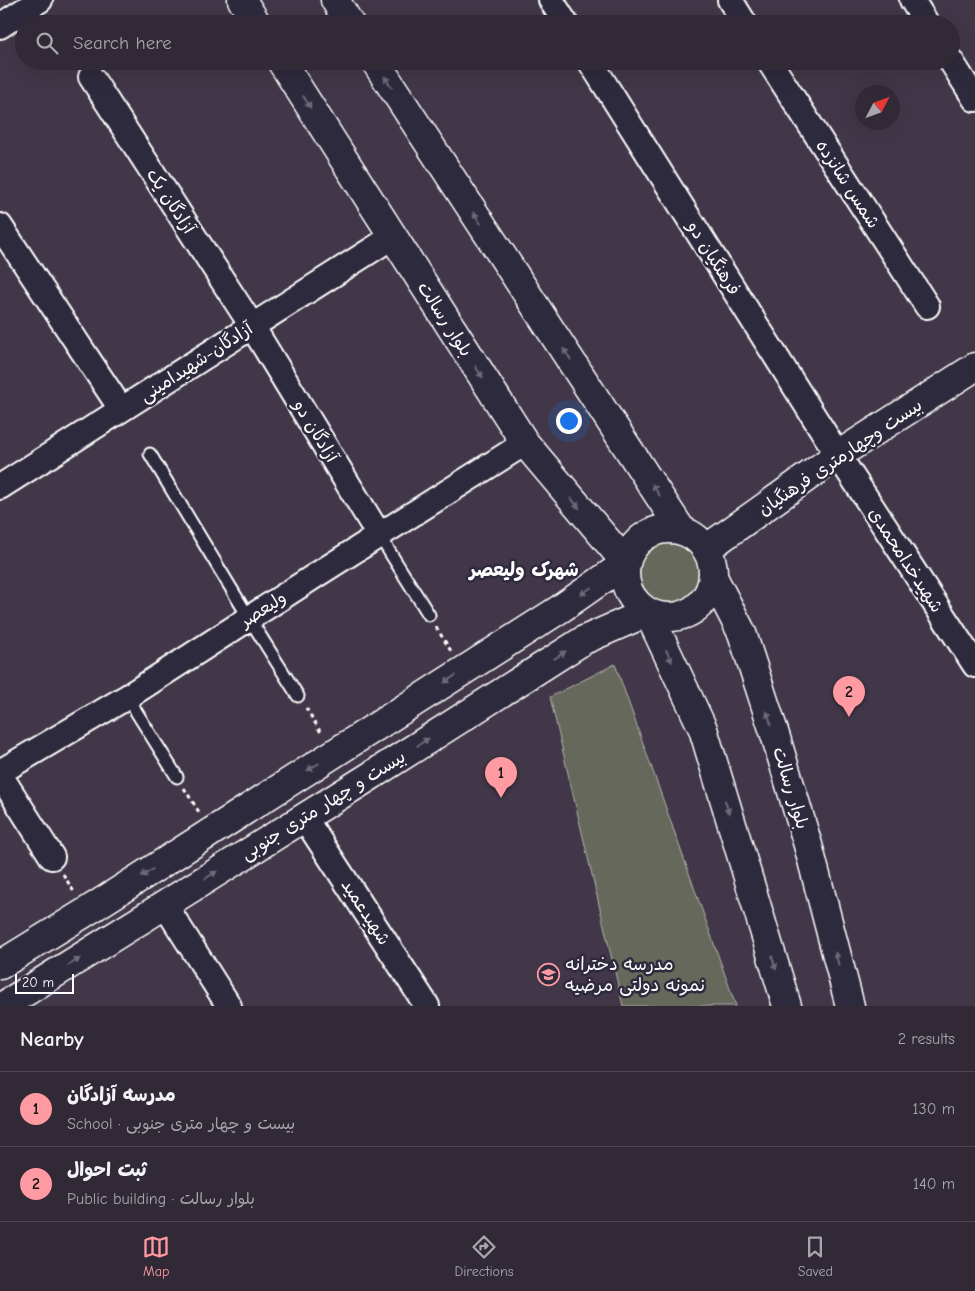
<!DOCTYPE html>
<meta charset="utf-8">
<style>
body{margin:0;font-family:"Comic Neue","Playpen Sans Arabic",sans-serif;background:#3d3542;color:#f1f3f6}
.compass{position:absolute;left:855px;top:85px;width:45px;height:45px;border-radius:50%;background:#322936;box-shadow:0 5px 20px #0002;rotate:49deg}
.scale{position:absolute;left:15px;bottom:12px;width:59px;box-sizing:border-box;padding-left:5px;border:2px solid #fff;border-top:0;font-size:14px;line-height:18px;white-space:nowrap;color:#fff;-webkit-text-stroke:4px #2f2a3d;paint-order:stroke}
.you{position:absolute;left:568px;top:420px;width:18px;height:18px;margin:-12px;border:4px solid #fff;border-radius:50%;background:#1a73e8;box-shadow:0 0 0 8px #1a73e833}
.badge{display:grid;place-items:center;width:32px;height:32px;border-radius:50%;background:#ff9aa2;color:#111;font-size:16px;font-weight:700}
.pin{position:absolute;translate:-50% -41px;filter:drop-shadow(0 1px 2px #0008)}
.pin::after{content:'';position:absolute;top:26px;width:18px;height:15px;background:inherit;clip-path:polygon(0 0,100% 0,50% 100%)}
.list{margin:0;padding:0;list-style:none}
h2{display:flex;justify-content:space-between;align-items:center;height:65px;margin:0;padding:0 20px;font-size:21px}
h2 small{font-size:16px;font-weight:400;color:#a8a6ad}
.list li{display:grid;grid-template-columns:32px 1fr auto;gap:15px;align-items:center;box-sizing:border-box;height:75px;padding:0 20px;border-top:1px solid #4d4551}
.list b{display:block;font-size:19px;white-space:nowrap}
.list p{margin:0;font-size:16px;white-space:nowrap;color:#a8a6ad}
.list em{font-size:16px;font-style:normal;color:#a8a6ad}
.icon{flex:none;width:28px;height:28px;fill:none;stroke:currentColor;stroke-width:2;stroke-linecap:round;stroke-linejoin:round}
.map{position:relative;flex:none;width:975px;height:1006px;overflow:hidden}
.search{position:absolute;background:#322936;box-shadow:0 5px 20px #0002;left:15px;right:15px;top:15px;height:55px;display:flex;align-items:center;gap:12px;box-sizing:border-box;padding:0 18px;border-radius:28px;color:#a8a6ad;font-size:19px}
.sheet{height:215px;background:#322936}
nav{display:flex;justify-content:space-around;align-items:center;box-sizing:border-box;height:70px;border-top:1px solid #4d4551;background:#322936;font-size:14px;color:#a8a6ad}
nav a{display:grid;justify-items:center;gap:2px}
nav .on{color:#ff9aa2}
.map>svg:first-child{display:block}
.green{fill:#65685a;stroke:#b2b4ac}
.lines{fill:none;stroke-linecap:round;stroke-linejoin:round}
.service-casing{stroke:#fff;stroke-width:15}
.minor-casing{stroke:#fff;stroke-width:28}
.tertiary-casing{stroke:#fff;stroke-width:31}
.path{stroke:#fff;stroke-width:3;stroke-dasharray:4 4;stroke-linecap:butt}
.service{stroke:#2f2a3d;stroke-width:11}
.minor{stroke:#2f2a3d;stroke-width:24}
.tertiary{stroke:#2f2a3d;stroke-width:28}
.oneway{fill:#6d6a77}
.labels{text-anchor:middle;stroke-width:5;stroke-linejoin:round;paint-order:stroke}
.street-label{font-size:18px;fill:#fff;stroke:#2f2a3d}
.poi-label{font-size:18px;fill:#fff;stroke:#2f2a3d;text-anchor:start}
.neighbourhood-label{font-size:19px;font-weight:bold;fill:#fff;stroke:#2f2a3d}
</style>
<div class="map">
<svg width="975" height="1006" viewBox="0 0 975 1006">
<rect width="100%" height="100%" fill="#423748"/>
<filter id="ink" filterUnits="userSpaceOnUse"><feTurbulence type="fractalNoise" baseFrequency=".02" numOctaves="2"/><feDisplacementMap in="SourceGraphic" scale="10" xChannelSelector="R" yChannelSelector="G"/><feConvolveMatrix kernelMatrix="1 2 1 2 8 2 1 2 1" color-interpolation-filters="sRGB"/></filter>
<g filter="url(#ink)">
<path class="green" d="M637 573a33 33 0 1 1 66 0a33 33 0 1 1-66 0Z
M615 664 736 1006H623L550 697Z"/>
<g class="lines">
<defs>
<path id="service" d="M150 454 249 618 298 696
M379 535 429 615
M127 697 177 777"/>
<path id="minor" d="M551 0 566 24
M730 0 745 24
M912 0 927 24
M0 26 40 0
M590 61 838 455 975 665
M769 61 927 306
M951 61 975 99
M91 77 252 326 379 535
M0 226 121 409
M0 487 392 237
M0 772 127 697 321 572 525 443
M0 775 52 857
M304 817 427 1006
M165 905 229 1006"/>
<path id="tertiary" d="M242 0 257 24
M335 0 350 24
M375 61 682 531
M625 573a44 44 0 1 1 88 0a44 44 0 1 1-88 0Z
M706 549 838 455 975 367
M713 577 742 633 776 738 808 845 850 1006
M0 965 86 912 560 609 626 563 525 443 281 61
M3 1006 369 777 584 640 648 612 703 729 787 1006"/>
</defs>
<use href="#service" class="service-casing"/>
<use href="#minor" class="minor-casing"/>
<use href="#tertiary" class="tertiary-casing"/>
<path class="path" d="M436 627 451 651
M306 708 322 734
M184 788 199 812
M63 874 74 892"/>
<use href="#service" class="service"/>
<use href="#minor" class="minor"/>
<use href="#tertiary" class="tertiary"/>
</g>
<defs><path id="oneway-solid" d="M-6-.8H1V-3.2L6.5 0L1 3.2V.8H-6Z" transform="scale(1.25)"/></defs>
<g class="oneway">
<use href="#oneway-solid" transform="translate(388 82) rotate(-123)"/>
<use href="#oneway-solid" transform="translate(307 102) rotate(58)"/>
<use href="#oneway-solid" transform="translate(477 218) rotate(-123)"/>
<use href="#oneway-solid" transform="translate(567 354) rotate(-123)"/>
<use href="#oneway-solid" transform="translate(479 372) rotate(57)"/>
<use href="#oneway-solid" transform="translate(656 490) rotate(-123)"/>
<use href="#oneway-solid" transform="translate(575 503) rotate(50)"/>
<use href="#oneway-solid" transform="translate(586 591) rotate(145)"/>
<use href="#oneway-solid" transform="translate(560 655) rotate(-33)"/>
<use href="#oneway-solid" transform="translate(669 656) rotate(65)"/>
<use href="#oneway-solid" transform="translate(450 679) rotate(147)"/>
<use href="#oneway-solid" transform="translate(769 718) rotate(-108)"/>
<use href="#oneway-solid" transform="translate(423 742) rotate(-33)"/>
<use href="#oneway-solid" transform="translate(313 767) rotate(148)"/>
<use href="#oneway-solid" transform="translate(727 807) rotate(73)"/>
<use href="#oneway-solid" transform="translate(147 873) rotate(148)"/>
<use href="#oneway-solid" transform="translate(211 875) rotate(-32)"/>
<use href="#oneway-solid" transform="translate(837 959) rotate(-105)"/>
<use href="#oneway-solid" transform="translate(74 962) rotate(-32)"/>
<use href="#oneway-solid" transform="translate(774 963) rotate(73)"/>
</g>
</g>
<defs>
<symbol id="school-ring" viewBox="-11 -11 22 22"><circle r="9.5" fill="#2f2a3d" stroke="#ff9aa2" stroke-width="1.5"/><path d="M0-5L7-2L0 1L-7-2ZM-4 1L0 2.5L4 1V4Q0 6-4 4Z" fill="#ff9aa2"/></symbol>
</defs>
<g fill-rule="evenodd">
<use href="#school-ring" x="536" y="962" width="25" height="25"/>
</g>
<g class="labels">
<g class="street-label">
<text transform="translate(848 184) rotate(57)" y="6">شمس شانزده</text>
<text transform="translate(171 201) rotate(57)" y="6">آزادگان یک</text>
<text transform="translate(714 258) rotate(58)" y="6">فرهنگیان دو</text>
<text transform="translate(445 319) rotate(57)" y="6">بلوار رسالت</text>
<text transform="translate(196 362) rotate(-33)" y="6">آزادگان-شهیدامینی</text>
<text transform="translate(316 431) rotate(59)" y="6">آزادگان دو</text>
<text transform="translate(840 457) rotate(-34)" y="6">بیست وچهارمتری فرهنگیان</text>
<text transform="translate(906 560) rotate(57)" y="6">شهیدخدامحمدی</text>
<text transform="translate(263 609) rotate(-33)" y="6">ولیعصر</text>
<text transform="translate(791 788) rotate(73)" y="6">بلوار رسالت</text>
<text transform="translate(323 805) rotate(-32)" y="6">بیست و چهار متری جنوبی</text>
<text transform="translate(366 912) rotate(57)" y="6">شهیدعمید</text>
</g>
<g class="poi-label">
<text x="565" y="970">مدرسه دخترانه<tspan x="565" dy="21">نمونه دولتی مرضیه</tspan></text>
</g>
<g class="neighbourhood-label">
<text x="524" y="576">شهرک ولیعصر</text>
</g>
</g>
</svg>
<svg class="compass" viewBox="-18 -18 36 36"><path d="M0-13l5 13h-10z" fill="#e53935"/><path d="M0 13l5-13h-10z" fill="#a8a6ad"/></svg>
<div class="scale">20 m</div>
<div class="you"></div>
<div class="pin badge" style="left:501px;top:798px">1</div>
<div class="pin badge" style="left:849px;top:717px">2</div>
<div class="search"><svg class="icon" aria-label="search" viewBox="0 0 24 24"><circle cx="10" cy="10" r="6"/><path d="M15 15l6 6"/></svg>Search here</div>
</div>
<section class="sheet">
<h2>Nearby<small>2 results</small></h2>
<ul class="list">
<li><span class="badge">1</span><div><b>مدرسه آزادگان</b><p>School · بیست و چهار متری جنوبی</p></div><em>130 m</em></li>
<li><span class="badge">2</span><div><b>ثبت احوال</b><p>Public building · بلوار رسالت</p></div><em>140 m</em></li>
</ul>
</section>
<nav>
<a class="on"><svg class="icon" aria-label="map" viewBox="0 0 24 24"><path d="M3 6l6-2 6 2 6-2v14l-6 2-6-2-6 2zM9 4v14M15 6v14"/></svg>Map</a>
<a><svg class="icon" aria-label="directions" viewBox="0 0 24 24"><path d="M12 3l9 9-9 9-9-9zM9 14v-3h6M13 9l2 2-2 2"/></svg>Directions</a>
<a><svg class="icon" aria-label="saved" viewBox="0 0 24 24"><path d="M7 4h10v16l-5-4-5 4z"/></svg>Saved</a>
</nav>
